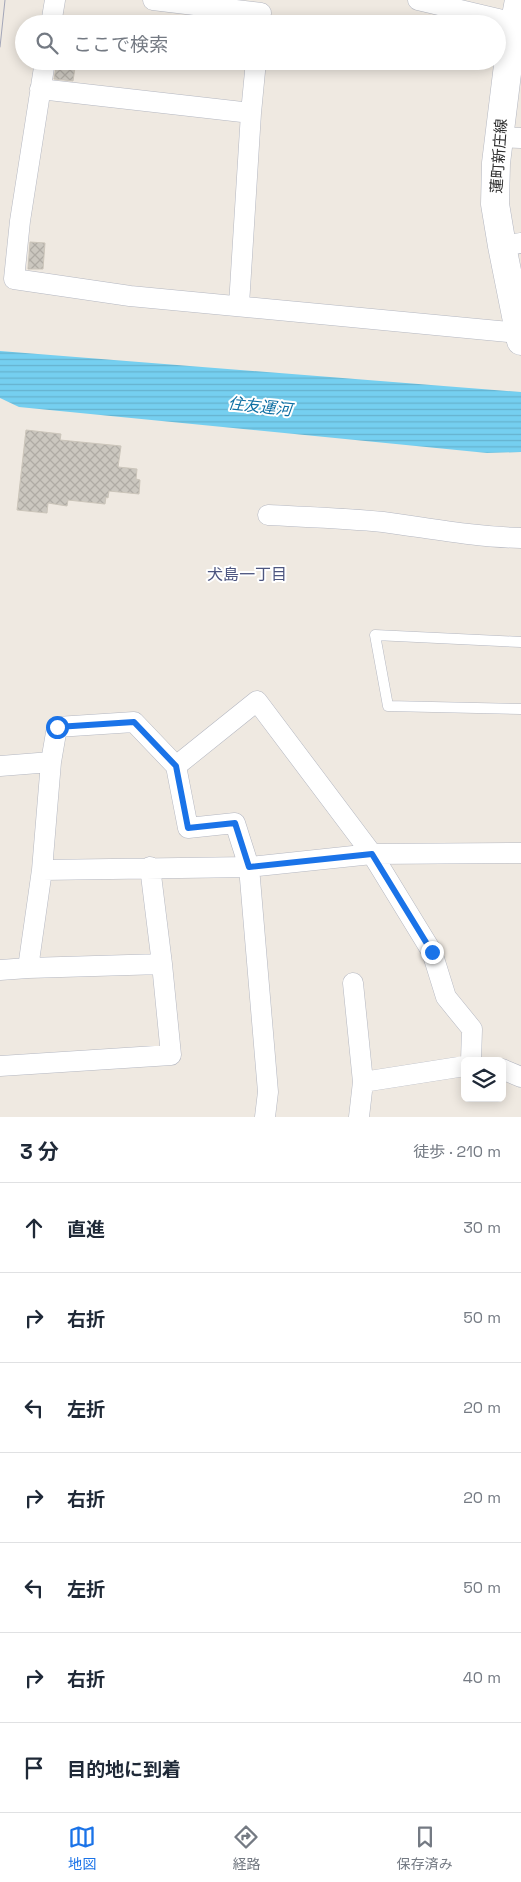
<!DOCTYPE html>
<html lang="ja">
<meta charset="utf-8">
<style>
body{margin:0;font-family:"Space Grotesk","Noto Sans JP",sans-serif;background:#f2f2f3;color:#1f2937}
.controls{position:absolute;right:15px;bottom:15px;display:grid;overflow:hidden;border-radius:8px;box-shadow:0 2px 12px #0003}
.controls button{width:45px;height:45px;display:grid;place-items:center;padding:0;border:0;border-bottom:1px solid #e0e1e3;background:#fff;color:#1f2937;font:25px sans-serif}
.stop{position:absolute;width:15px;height:15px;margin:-11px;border:4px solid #1a73e8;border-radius:50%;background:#fff}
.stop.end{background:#1a73e8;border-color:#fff;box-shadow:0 1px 5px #0008}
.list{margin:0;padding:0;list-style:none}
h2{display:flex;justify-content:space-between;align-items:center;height:65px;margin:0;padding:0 20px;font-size:21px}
h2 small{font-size:16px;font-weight:400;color:#747a83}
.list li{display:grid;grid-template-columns:32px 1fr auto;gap:15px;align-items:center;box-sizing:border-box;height:90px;padding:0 20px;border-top:1px solid #e0e1e3}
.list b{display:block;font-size:19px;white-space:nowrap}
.list em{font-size:16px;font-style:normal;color:#747a83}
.icon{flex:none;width:28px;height:28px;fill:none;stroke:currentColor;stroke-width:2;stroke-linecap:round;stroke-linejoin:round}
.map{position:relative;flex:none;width:521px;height:1117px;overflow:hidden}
.search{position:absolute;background:#fff;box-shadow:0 2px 12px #0003;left:15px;right:15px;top:15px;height:55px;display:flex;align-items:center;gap:12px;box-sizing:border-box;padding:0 18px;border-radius:28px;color:#747a83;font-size:19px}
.sheet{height:695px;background:#fff}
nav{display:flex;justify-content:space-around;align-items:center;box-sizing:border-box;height:70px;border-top:1px solid #e0e1e3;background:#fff;font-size:14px;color:#747a83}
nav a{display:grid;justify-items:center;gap:2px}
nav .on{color:#1a73e8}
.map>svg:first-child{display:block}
.water{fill:url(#water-rules)}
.building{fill:url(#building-cross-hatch);stroke:#cbc5ba}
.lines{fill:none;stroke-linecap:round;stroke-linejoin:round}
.lane-casing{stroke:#b4b7c1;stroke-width:11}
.street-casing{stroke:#b4b7c1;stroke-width:21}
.secondary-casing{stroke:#b4b7c1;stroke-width:29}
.lane{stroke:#fff;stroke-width:10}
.street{stroke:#fff;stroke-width:20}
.secondary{stroke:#fff;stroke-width:28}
.tram{stroke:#a3a6b8;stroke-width:1}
.route{stroke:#1a73e8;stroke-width:6}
.labels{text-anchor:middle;stroke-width:4;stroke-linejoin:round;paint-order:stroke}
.street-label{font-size:15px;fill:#2e2e2e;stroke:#fff}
.water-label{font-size:16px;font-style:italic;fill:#0d6fa3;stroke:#fff}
.neighbourhood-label{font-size:16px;fill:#4d5680;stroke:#fff}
</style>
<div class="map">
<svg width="521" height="1117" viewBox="0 0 521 1117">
<defs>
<pattern id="water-rules" width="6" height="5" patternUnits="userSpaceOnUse" patternTransform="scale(1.25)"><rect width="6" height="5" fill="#75cff0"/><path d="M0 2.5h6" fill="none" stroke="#66b2ce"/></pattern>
<pattern id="building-cross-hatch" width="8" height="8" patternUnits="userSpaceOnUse" patternTransform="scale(1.25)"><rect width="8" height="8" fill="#cbc7bf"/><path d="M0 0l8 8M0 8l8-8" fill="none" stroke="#afaba4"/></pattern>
</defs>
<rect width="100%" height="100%" fill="#efe9e1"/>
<path class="water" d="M0 351 521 392V452L487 453 19 407 0 398Z"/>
<path class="building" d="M57 61H76L73 81 54 79Z
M30 242 45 243 43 269H28Z
M26 430 61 434 60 440 121 446 118 467 137 469 136 479 140 480 139 494 109 491 108 498 106 497 105 504 68 500 67 506 48 503 47 513 17 510Z"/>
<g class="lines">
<defs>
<path id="lane" d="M521 642 375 635 388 706 521 709"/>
<path id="street" d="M153 0 261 13
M418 0 515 23
M51 24 55 0
M45 61 20 221 14 279 130 296 519 333
M40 89 251 113
M499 137 521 138
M502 246 521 243
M239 305 251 113 256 61
M268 515C306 517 345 518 383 522 429 528 474 537 521 538
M0 766 51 762
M42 870 51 762 57 727 134 722 176 766
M28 968 162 964
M0 970 28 968 42 870 249 867 372 854 521 853
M353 983 363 1082 359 1117
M0 1066 171 1055 162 964 150 867
M502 1069 521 1077
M363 1082 465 1066
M265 1117 268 1092 249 867 235 823 188 828 176 766 257 701 372 854 432 952 446 997 472 1029 471 1061"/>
<path id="secondary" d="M519 0 510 49 496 163 495 204 502 246 521 341"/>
</defs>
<use href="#lane" class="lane-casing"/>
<use href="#street" class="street-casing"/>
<use href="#secondary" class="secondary-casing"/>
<use href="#lane" class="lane"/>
<use href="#street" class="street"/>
<use href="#secondary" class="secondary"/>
<path class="tram" d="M0 47 5 0"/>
</g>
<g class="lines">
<path class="route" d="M57 727 134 722 176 766 188 828 235 823 249 867 372 854 432 952"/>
</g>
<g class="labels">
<g class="street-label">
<text transform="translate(499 156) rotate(-86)" y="5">蓮町新庄線</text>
</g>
<g class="water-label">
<text transform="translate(260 406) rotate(6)" y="6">住友運河</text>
</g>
<g class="neighbourhood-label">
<text x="247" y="580">犬島一丁目</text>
</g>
</g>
</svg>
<div class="controls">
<button><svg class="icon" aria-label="layers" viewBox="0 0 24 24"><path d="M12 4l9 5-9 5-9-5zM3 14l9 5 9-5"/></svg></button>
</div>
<div class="stop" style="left:57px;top:727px"></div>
<div class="stop end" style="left:432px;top:952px"></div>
<div class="search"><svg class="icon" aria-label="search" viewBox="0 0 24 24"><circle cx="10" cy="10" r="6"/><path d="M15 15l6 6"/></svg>ここで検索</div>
</div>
<section class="sheet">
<h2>3 分<small>徒歩 · 210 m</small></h2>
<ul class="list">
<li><svg class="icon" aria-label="ahead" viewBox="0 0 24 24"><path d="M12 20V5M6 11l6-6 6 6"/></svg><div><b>直進</b></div><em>30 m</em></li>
<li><svg class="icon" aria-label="right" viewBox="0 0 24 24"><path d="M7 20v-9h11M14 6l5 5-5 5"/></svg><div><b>右折</b></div><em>50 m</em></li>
<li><svg class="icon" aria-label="left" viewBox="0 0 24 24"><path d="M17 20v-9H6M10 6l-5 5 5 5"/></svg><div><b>左折</b></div><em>20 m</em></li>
<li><svg class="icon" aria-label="right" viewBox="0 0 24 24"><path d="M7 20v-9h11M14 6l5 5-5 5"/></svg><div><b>右折</b></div><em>20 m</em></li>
<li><svg class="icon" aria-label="left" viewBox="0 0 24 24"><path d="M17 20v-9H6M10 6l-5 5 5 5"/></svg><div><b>左折</b></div><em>50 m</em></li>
<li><svg class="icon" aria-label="right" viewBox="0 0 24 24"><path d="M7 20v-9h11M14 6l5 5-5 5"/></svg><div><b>右折</b></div><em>40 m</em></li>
<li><svg class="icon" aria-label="arrive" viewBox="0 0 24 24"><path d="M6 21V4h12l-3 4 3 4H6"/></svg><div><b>目的地に到着</b></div></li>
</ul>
</section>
<nav>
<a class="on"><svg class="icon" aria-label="map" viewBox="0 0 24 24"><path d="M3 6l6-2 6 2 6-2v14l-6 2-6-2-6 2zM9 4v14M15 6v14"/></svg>地図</a>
<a><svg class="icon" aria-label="directions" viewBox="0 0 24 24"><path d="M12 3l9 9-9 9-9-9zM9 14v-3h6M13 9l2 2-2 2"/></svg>経路</a>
<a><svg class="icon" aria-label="saved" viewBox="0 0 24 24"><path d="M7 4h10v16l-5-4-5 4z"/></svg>保存済み</a>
</nav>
